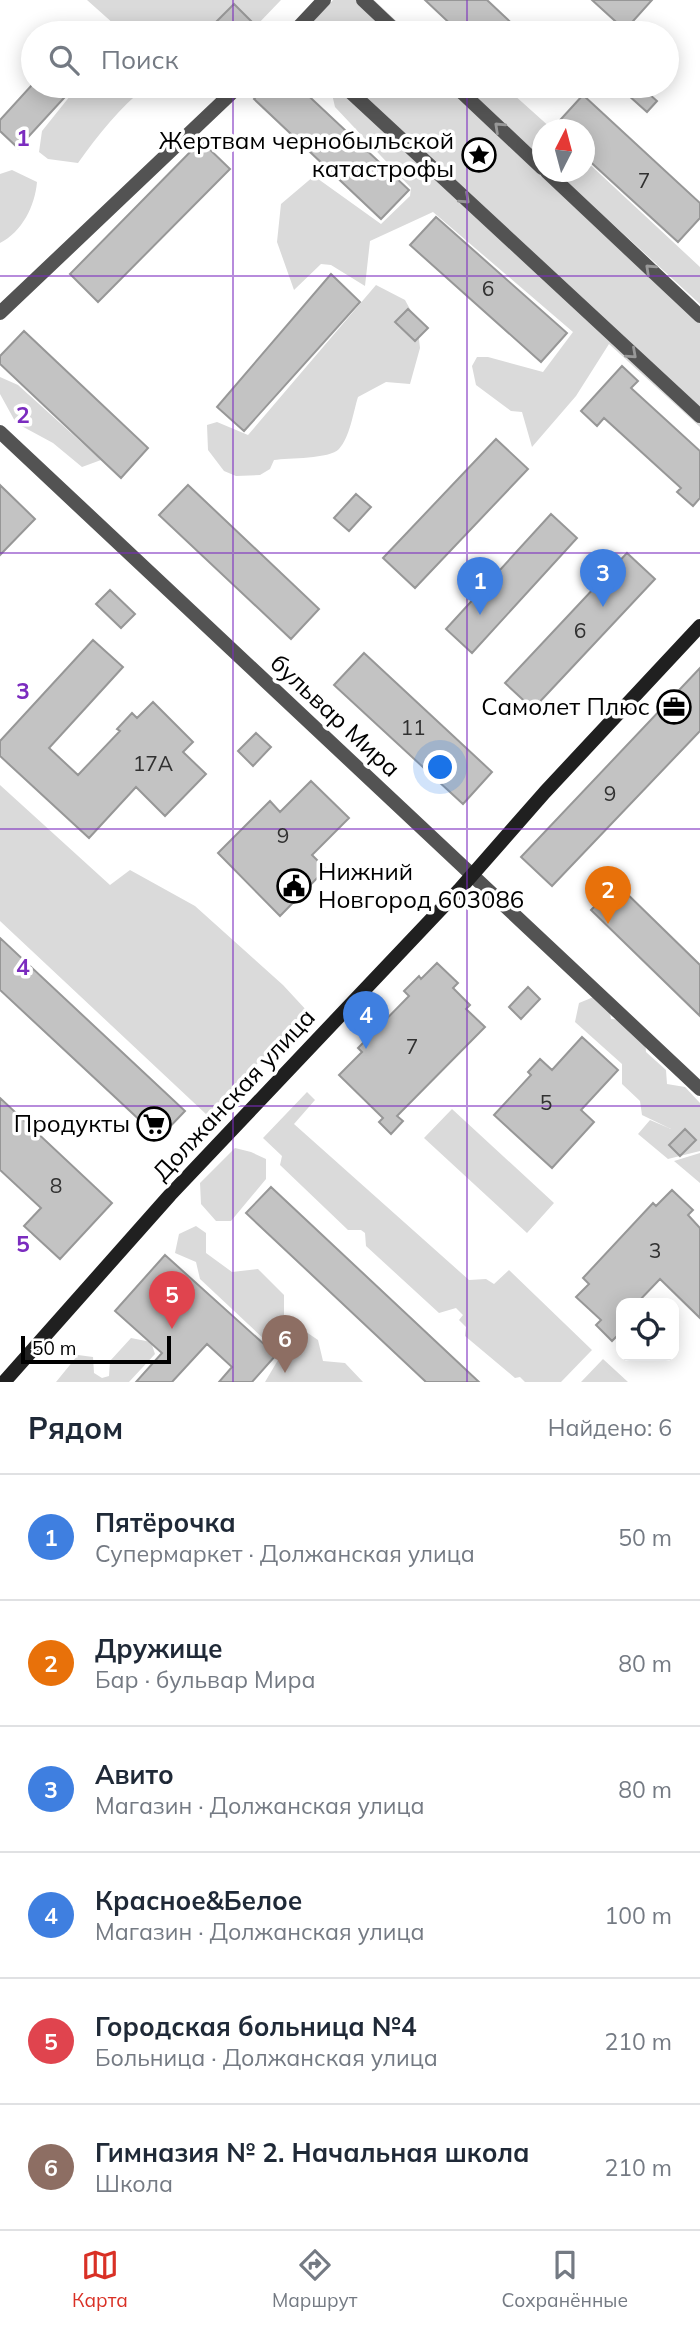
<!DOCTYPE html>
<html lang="ru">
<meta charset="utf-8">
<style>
body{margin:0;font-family:Mulish,sans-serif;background:#f6f6f7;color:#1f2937}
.controls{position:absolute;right:21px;bottom:21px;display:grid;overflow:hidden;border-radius:14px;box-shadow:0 4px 18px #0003}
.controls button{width:63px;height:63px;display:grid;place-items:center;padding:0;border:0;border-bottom:2px solid #e0e1e3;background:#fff;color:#1f2937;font:35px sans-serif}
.compass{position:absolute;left:532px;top:119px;width:63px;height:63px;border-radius:50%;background:#fff;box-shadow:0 4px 18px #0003;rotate:6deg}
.scale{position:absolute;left:21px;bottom:18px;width:150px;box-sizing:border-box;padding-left:7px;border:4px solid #000;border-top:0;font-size:19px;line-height:24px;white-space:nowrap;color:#000;-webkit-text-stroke:5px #fff;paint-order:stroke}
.you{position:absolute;left:441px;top:768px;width:24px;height:24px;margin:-18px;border:5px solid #fff;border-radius:50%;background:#1a73e8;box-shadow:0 0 0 10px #1a73e833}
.badge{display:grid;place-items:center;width:46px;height:46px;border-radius:50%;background:#d93025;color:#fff;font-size:23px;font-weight:700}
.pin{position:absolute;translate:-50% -58px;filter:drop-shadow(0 2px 4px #0008)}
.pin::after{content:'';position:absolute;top:37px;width:24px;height:21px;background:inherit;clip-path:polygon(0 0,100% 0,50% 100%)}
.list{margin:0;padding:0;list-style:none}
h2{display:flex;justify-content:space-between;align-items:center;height:91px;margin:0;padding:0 28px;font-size:30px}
h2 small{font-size:23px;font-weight:400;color:#747a83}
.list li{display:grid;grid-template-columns:46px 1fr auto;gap:21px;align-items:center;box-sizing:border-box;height:126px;padding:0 28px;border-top:2px solid #e0e1e3}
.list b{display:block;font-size:26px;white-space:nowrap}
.list p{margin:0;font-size:23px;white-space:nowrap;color:#747a83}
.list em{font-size:23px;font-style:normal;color:#747a83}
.icon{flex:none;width:38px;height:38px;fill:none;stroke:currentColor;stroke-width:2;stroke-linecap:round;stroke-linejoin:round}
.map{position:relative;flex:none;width:700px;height:1382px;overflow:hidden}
.search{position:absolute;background:#fff;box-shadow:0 4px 18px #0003;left:21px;right:21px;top:21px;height:77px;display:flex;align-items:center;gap:18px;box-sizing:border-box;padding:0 24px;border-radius:38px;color:#747a83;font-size:26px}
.sheet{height:847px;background:#fff}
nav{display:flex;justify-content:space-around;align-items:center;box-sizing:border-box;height:98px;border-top:2px solid #e0e1e3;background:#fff;font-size:19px;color:#747a83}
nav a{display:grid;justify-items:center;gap:4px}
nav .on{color:#d93025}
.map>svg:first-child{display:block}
.green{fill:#dadada}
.building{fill:#c3c3c3;stroke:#979797;stroke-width:2}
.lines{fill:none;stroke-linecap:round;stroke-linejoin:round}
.street{stroke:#535353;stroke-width:14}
.secondary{stroke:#202020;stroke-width:14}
.oneway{stroke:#989898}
.grid{fill:none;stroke:#7b2cbf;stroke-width:2;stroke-opacity:0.55}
.labels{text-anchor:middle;stroke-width:7;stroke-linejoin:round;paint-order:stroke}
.number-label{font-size:21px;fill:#313131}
.poi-label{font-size:24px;fill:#000;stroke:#fff;text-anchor:end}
.street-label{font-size:24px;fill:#000;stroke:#fff}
.grid-label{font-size:23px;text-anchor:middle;font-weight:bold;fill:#7b2cbf;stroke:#fff;stroke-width:7;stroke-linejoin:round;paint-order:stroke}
</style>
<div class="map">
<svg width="700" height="1382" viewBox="0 0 700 1382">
<rect width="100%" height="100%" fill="#fff"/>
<path class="green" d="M87 0H281L256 26 234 4 214 24 223 33H124Z
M333 0H374L409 33H302Z
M78 86H147C119 108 99 134 78 163L48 159 39 152 42 131Z
M323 86H504L552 129 542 130V172H584L585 160 700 267V304L605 217 700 308V427L609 344 576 396 532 447 522 412 511 411 476 385 472 366 477 357H488L543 372 573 332 433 212 370 241 365 286 331 265 321 264 294 290 277 242 281 204 314 176 381 224 410 196 411 188 335 107 332 94Z
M12 170 37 182C35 206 22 232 0 243V174Z
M376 285 405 300 417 322 420 348 410 384 386 382 358 397C353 413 350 437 339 449 330 459 288 458 274 460L270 469 260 475 236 476 224 471 208 450 207 425 217 422 248 435Z
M0 377 18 385 101 460 82 467 53 443 16 423 0 394Z
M0 785 110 885 130 870 195 906 283 985 308 1012 207 1115 0 921Z
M596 996 609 1007 611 1019 623 1020 645 1040 646 1052 666 1070 667 1084 685 1087 700 1103V1151L668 1159 638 1134 650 1120 671 1129 642 1115 640 1101 622 1084V1064L575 1022 579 1003Z
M307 1092 315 1100 294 1124 469 1280 486 1279 494 1284 509 1270 592 1350 561 1382H525L520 1377 515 1378 465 1336 466 1327 459 1320 463 1315 456 1308 439 1313 366 1246 365 1233 361 1230H348L280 1165 282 1156 263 1138Z
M452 1109 554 1203 527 1233 424 1138Z
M235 1148 251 1152 266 1159V1179L231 1221H216L201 1204 200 1183Z
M700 1153V1183L674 1161Z
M196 1226 206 1233V1253L232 1272 258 1269 284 1295V1317L318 1340 323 1361 345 1363 363 1382H265L281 1355 200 1279 196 1262 175 1253 179 1234Z
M131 1338 151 1342 155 1354 129 1382H56L78 1355 93 1357 94 1373 102 1378 109 1376 110 1361Z
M603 1359 628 1382H581Z"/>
<path class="building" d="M425 0H487L522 33H460Z
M592 0H652L625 30Z
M234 4 263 33H224L214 24Z
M31 86H75L18 148 0 131V120Z
M266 86H298L409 190 381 219 254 99Z
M618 86H640L657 101 647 112Z
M583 95 700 203V218L678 242 584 156V130H551Z
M201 141 230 169 98 302 70 274Z
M436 217 567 333 541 362 410 245Z
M331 274 360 302 244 431 217 407Z
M408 309 428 328 415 341 395 322Z
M24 331 148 448 121 478 0 364V356Z
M622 366 638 381 631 388 700 451V498L693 506 677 492 681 488 604 418 597 426 581 411Z
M496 439 528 469 415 588 383 558Z
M0 485 35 519 0 555Z
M188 485 319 609 291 639 159 515Z
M356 494 371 507 349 531 334 518Z
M551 514 577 538 472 653 446 629Z
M627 553 655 579 533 709 505 683Z
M110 590 135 614 121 628 96 604Z
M93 640 123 667 49 748 78 775 120 731 117 729 132 713 137 718 153 702 193 742 183 752 206 774 165 816 136 787 89 838 0 756V741Z
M364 653 492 772 463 804 334 685Z
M700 668V731L552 886 521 857Z
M256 733 271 747 253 766 238 751Z
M311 781 349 818 312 855 326 869 280 916 218 853 270 801 280 812Z
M617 884 700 965V1016L591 910Z
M0 938 185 1111 159 1138 0 990Z
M437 963 458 983 453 988 470 1005 466 1009 485 1027 397 1116 403 1121 391 1134 379 1122 383 1118 339 1075 362 1052 358 1048 409 996 404 991 419 976 421 979Z
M528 987 540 999 521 1019 509 1007Z
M582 1037 618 1070 581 1110 594 1122 552 1168 494 1115 531 1075 528 1072 540 1059 552 1070Z
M0 1098 112 1203 60 1259 24 1226 41 1208 0 1170Z
M685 1129 696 1140 680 1156 669 1145Z
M271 1187 479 1382H426L246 1213Z
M672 1190 693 1210 688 1215 700 1228V1318L660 1279 637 1303H621V1332L612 1341 596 1325 601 1320 576 1297 589 1284 583 1278 653 1203 656 1206Z
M165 1255 276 1355 252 1382H219L232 1367 207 1344 172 1382H136L162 1353 115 1311Z"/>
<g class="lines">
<path class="street" d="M363 0 398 33
M293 33 324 0
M344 86 700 416
M455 86 542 168
M547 172 700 316
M0 313 239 86
M0 432 700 1089"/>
<path class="secondary" d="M4 1382 170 1195 459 890 545 792 700 626"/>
</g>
<defs><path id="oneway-chevron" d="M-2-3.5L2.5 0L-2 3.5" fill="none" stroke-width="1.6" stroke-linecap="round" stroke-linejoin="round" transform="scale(1.75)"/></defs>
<g class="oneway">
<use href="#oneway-chevron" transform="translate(499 127) rotate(-137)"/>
<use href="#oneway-chevron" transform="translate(465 199) rotate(43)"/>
<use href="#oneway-chevron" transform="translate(650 269) rotate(-137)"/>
<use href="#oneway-chevron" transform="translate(632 354) rotate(42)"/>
</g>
<path class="grid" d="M233 0V33M467 0V33M233 86V1382M467 86V1382M0 276H700M0 553H700M0 829H700M0 1106H700"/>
<defs>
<symbol id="sight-ring" viewBox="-11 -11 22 22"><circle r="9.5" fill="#fff" stroke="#000" stroke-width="1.5"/><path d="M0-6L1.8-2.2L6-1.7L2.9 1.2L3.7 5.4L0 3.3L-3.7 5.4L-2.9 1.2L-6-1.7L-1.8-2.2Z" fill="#000"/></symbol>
<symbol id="office-ring" viewBox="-11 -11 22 22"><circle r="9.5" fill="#fff" stroke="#000" stroke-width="1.5"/><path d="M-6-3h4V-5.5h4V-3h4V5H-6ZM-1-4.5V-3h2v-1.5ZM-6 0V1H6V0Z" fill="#000"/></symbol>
<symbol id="civic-ring" viewBox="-11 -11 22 22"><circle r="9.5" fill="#fff" stroke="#000" stroke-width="1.5"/><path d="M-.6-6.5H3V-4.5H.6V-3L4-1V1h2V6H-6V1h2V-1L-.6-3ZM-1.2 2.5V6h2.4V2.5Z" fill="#000"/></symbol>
<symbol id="supermarket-ring" viewBox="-11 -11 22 22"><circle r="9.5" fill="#fff" stroke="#000" stroke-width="1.5"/><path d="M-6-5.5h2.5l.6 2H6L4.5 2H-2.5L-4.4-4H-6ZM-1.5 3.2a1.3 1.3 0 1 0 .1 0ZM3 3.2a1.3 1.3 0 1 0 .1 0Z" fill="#000"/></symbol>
</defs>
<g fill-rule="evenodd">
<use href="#sight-ring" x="460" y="136" width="38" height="38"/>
<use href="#office-ring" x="655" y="688" width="38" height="38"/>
<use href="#civic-ring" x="275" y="867" width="38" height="38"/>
<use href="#supermarket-ring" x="135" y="1105" width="38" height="38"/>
</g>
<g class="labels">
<g class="number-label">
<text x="644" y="188">7</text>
<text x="488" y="296">6</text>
<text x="580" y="638">6</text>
<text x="413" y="735">11</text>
<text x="153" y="771">17А</text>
<text x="610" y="801">9</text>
<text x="283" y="843">9</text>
<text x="412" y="1054">7</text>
<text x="546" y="1110">5</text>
<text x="56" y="1193">8</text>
<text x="655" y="1258">3</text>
</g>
<g class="poi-label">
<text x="454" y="149">Жертвам чернобыльской<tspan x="454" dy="28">катастрофы</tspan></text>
<text x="650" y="715">Самолет Плюс</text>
<text x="318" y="880" text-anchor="start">Нижний<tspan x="318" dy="28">Новгород 603086</tspan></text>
<text x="130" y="1132">Продукты</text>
</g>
<g class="street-label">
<text transform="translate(335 716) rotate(43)" y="8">бульвар Мира</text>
<text transform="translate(234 1095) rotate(-47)" y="8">Должанская улица</text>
</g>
</g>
<g class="grid-label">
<text x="23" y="146">1</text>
<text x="23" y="423">2</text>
<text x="23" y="699">3</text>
<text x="23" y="975">4</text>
<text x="23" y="1252">5</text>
</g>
</svg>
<div class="controls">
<button><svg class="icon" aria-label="locate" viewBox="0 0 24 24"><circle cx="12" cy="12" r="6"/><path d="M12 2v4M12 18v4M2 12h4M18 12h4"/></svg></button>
</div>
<svg class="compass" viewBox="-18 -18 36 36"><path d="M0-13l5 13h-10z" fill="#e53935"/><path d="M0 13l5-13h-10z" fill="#747a83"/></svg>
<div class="scale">50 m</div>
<div class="you"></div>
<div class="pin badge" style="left:480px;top:615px;background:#3f7fe0">1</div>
<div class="pin badge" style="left:608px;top:924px;background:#e8710a">2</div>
<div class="pin badge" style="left:603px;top:607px;background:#3f7fe0">3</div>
<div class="pin badge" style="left:366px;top:1049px;background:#3f7fe0">4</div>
<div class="pin badge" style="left:172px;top:1329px;background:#e0444e">5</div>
<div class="pin badge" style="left:285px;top:1373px;background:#8d6e63">6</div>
<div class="search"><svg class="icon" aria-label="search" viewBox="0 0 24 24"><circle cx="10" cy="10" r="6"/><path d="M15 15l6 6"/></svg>Поиск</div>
</div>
<section class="sheet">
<h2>Рядом<small>Найдено: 6</small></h2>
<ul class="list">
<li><span class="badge" style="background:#3f7fe0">1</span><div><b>Пятёрочка</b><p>Супермаркет · Должанская улица</p></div><em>50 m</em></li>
<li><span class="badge" style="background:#e8710a">2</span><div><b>Дружище</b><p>Бар · бульвар Мира</p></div><em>80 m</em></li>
<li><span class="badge" style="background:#3f7fe0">3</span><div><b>Авито</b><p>Магазин · Должанская улица</p></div><em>80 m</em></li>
<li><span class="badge" style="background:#3f7fe0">4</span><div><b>Красное&amp;Белое</b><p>Магазин · Должанская улица</p></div><em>100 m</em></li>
<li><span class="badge" style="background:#e0444e">5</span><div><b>Городская больница №4</b><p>Больница · Должанская улица</p></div><em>210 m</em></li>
<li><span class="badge" style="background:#8d6e63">6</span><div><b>Гимназия № 2. Начальная школа</b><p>Школа</p></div><em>210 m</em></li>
</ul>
</section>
<nav>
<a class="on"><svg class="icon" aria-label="map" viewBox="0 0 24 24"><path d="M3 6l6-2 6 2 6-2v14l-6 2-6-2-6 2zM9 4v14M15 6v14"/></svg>Карта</a>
<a><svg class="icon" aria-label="directions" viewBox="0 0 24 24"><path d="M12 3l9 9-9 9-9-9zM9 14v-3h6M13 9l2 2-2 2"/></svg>Маршрут</a>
<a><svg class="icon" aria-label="saved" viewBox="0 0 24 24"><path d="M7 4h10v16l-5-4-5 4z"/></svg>Сохранённые</a>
</nav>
